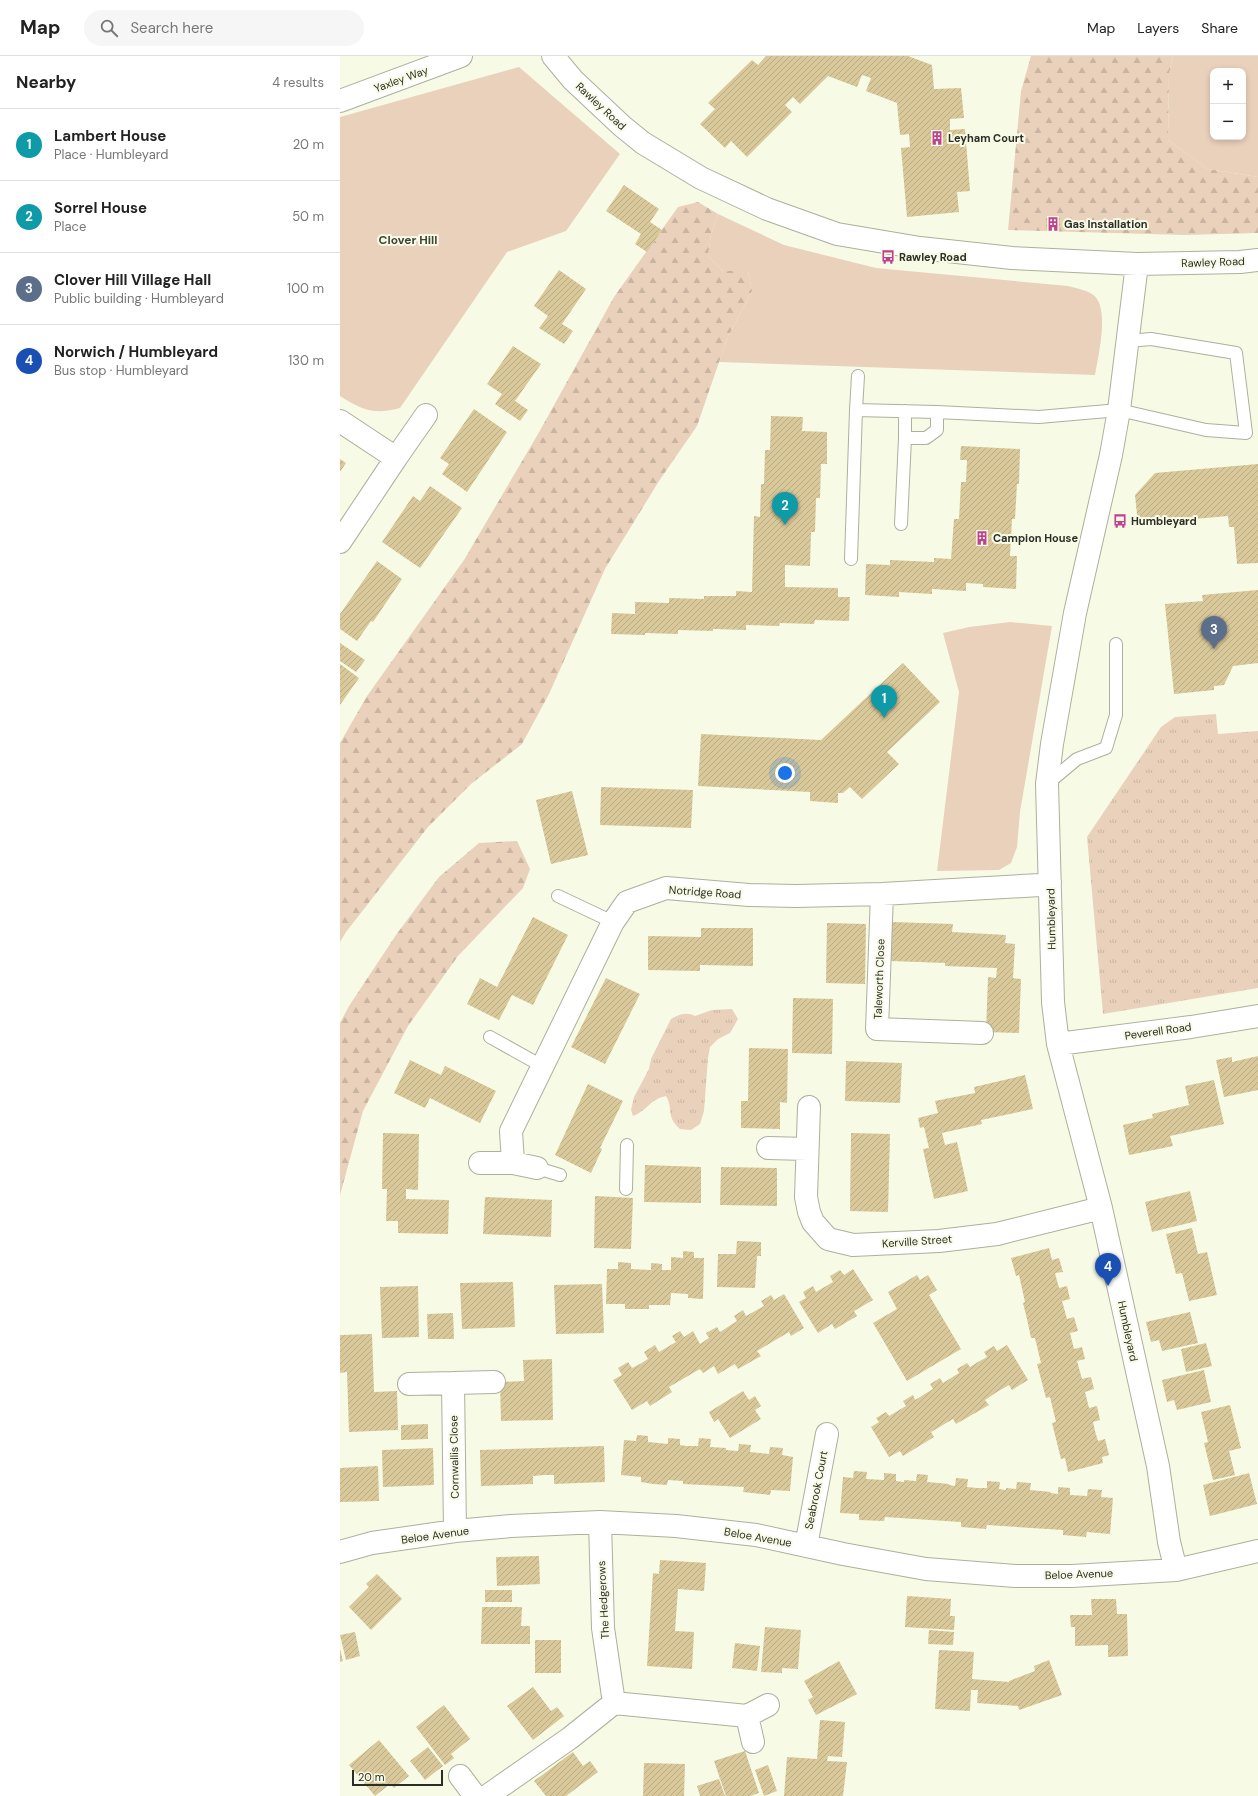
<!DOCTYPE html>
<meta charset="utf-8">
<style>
body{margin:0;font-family:"DM Sans",sans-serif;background:#f6f6f6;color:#222}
.controls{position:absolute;right:12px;top:12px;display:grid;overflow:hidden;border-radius:8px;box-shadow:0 2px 6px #0003}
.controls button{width:36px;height:36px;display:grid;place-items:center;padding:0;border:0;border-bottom:1px solid #e0e0e0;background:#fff;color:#222;font:20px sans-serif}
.scale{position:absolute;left:12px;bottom:10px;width:91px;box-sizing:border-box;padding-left:4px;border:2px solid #2c2e26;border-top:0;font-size:11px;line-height:14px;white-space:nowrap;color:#2c2e26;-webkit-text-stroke:3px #f7fbe6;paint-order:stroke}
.you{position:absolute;left:445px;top:717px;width:14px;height:14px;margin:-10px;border:3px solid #fff;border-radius:50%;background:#1a73e8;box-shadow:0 0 0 6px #1a73e833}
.badge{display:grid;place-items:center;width:26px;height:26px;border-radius:50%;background:#0f766e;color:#fff;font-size:13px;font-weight:700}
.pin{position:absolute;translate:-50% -33px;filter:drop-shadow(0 1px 2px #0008)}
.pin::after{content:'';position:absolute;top:21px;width:14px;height:12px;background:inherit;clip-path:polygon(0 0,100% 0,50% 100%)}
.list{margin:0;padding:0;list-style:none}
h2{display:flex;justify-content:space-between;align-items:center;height:52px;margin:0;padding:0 16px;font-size:17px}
h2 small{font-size:13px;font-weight:400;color:#767676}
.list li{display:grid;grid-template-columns:26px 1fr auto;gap:12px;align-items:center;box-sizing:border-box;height:72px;padding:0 16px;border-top:1px solid #e0e0e0}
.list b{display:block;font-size:15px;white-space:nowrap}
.list p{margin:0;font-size:13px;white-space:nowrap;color:#767676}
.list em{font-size:13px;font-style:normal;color:#767676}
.icon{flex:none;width:22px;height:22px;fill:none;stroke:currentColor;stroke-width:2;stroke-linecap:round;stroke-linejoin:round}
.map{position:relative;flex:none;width:918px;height:1740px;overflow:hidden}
header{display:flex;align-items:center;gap:24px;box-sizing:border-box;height:56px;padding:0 20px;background:#fff;border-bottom:1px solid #e0e0e0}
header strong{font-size:19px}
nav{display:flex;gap:22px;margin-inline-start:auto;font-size:14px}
.search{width:280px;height:36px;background:#f6f6f6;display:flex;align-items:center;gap:10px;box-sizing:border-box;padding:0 14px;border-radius:22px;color:#767676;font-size:15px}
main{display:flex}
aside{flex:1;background:#fff}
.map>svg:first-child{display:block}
.green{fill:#ead1bb;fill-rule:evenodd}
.forest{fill:url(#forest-firs)}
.park{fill:url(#park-tufts)}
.building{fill:url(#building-hatch)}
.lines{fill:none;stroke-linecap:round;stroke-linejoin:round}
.lane-casing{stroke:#acb09c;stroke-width:14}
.street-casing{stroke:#acb09c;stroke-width:24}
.lane{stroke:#fff;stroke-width:12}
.street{stroke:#fff;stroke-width:22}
.labels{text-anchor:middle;stroke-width:4;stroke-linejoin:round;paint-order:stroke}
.street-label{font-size:11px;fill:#2c2e26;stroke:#f7fbe6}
.poi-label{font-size:11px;font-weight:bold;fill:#2c2e26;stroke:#f7fbe6;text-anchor:start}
.neighbourhood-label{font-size:12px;font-weight:bold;fill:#414433;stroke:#f7fbe6}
</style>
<header>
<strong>Map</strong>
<div class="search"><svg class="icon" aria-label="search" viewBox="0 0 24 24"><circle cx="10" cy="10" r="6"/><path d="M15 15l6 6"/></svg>Search here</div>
<nav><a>Map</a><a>Layers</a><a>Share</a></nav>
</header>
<main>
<aside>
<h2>Nearby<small>4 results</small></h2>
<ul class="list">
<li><span class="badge" style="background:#0f9aa8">1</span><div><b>Lambert House</b><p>Place · Humbleyard</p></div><em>20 m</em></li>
<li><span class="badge" style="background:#0f9aa8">2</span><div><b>Sorrel House</b><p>Place</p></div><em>50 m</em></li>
<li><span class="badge" style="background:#5c6f8a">3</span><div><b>Clover Hill Village Hall</b><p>Public building · Humbleyard</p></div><em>100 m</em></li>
<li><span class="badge" style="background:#1a4fb4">4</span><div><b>Norwich / Humbleyard</b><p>Bus stop · Humbleyard</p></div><em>130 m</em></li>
</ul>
</aside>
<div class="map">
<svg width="918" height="1740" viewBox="0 0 918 1740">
<defs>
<pattern id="forest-firs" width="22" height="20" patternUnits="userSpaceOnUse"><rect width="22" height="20" fill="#ead1bb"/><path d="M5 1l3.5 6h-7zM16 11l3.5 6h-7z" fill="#c9b4a1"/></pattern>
<pattern id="park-tufts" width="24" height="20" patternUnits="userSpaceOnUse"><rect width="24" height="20" fill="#ead1bb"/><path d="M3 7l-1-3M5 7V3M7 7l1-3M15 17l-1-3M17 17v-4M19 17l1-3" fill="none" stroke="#c9b4a1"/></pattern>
<pattern id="building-hatch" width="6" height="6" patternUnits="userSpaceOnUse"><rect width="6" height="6" fill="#d9c899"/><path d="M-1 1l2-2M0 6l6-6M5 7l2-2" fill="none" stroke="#baac84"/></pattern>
</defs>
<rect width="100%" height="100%" fill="#f7fbe6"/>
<path class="green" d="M833 0H918V121L868 113 828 84 829 18ZM873 15H903V81H873Z
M179 11 280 98 226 175 167 196 60 352C34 359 22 354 0 340V61Z
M378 158 444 189 536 212 728 230C735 232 746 234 752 238 771 250 758 300 755 319L379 306 387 283 412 235 408 215H383L368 200 371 178Z
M670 566 712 570 680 756 677 791 671 807 659 814 597 815 619 636 603 577 629 571Z"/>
<path class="forest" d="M691 0H833L829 18 828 84 868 113 918 121V177L845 179 668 174 681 35Z
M358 146 378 158 371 178 368 200 383 215H408L412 235 387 283 357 370 319 425 265 513 209 638 182 688 131 728 88 771 6 876 0 886V687L27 640 124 504 198 378 274 241 338 151Z
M177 785 190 813 183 832 118 900 68 970 23 1055 0 1139V967L9 950 56 879 99 821 139 787Z"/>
<path class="park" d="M876 658 878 678 918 675V932L763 958 747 781 821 671 835 661Z
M392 953 398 963 390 977 378 983 370 991 368 1002 364 1055 360 1068 351 1074 340 1073C325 1059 334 1054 326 1040 310 1043 307 1055 293 1060L291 1054 294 1041 309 1013 311 1003 331 963C337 959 347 955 355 960L372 954Z"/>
<path class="building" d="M426 0H568L592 9 594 33 621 32 624 62 610 63V74L625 73 630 135 617 136 619 156 567 161 561 92 570 91 569 78 560 79 557 47 526 35 531 22 522 19 517 31 488 20 460 48 453 41 445 49 452 56 407 101 391 85 385 92 360 68 375 53 368 47 412 4 418 9Z
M284 129 319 153 310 166 322 174 307 196 295 188 301 178 266 155Z
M706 162H720V174H706Z
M219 214 246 233 222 268 233 275 224 288 199 272 208 260 194 250Z
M173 290 201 308 175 345 188 354 180 365 155 348 162 338 147 328Z
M134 353 167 376 127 436 102 418 109 408 100 402Z
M431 360 463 361 462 375 487 376V408H481L480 442H476L475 476H471L470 510 445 509V531L498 532V541H510L509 565 475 564 474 568 440 567 439 570 406 569V574L373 573V575L338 574V578L305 577V579L271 578 272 557 295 558V546L329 547V542L364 543V540H396V535L412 536 414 460 420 461 421 428H424L425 394H430Z
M621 390 680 393 679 428H677L675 463H672L670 500H677L676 533 643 531V528L626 527V535L592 533V538L559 536V541L525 539 526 508 550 509V504L594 506V502L611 503 614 463H619L621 426H626L627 404H620Z
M0 403 6 407 0 416Z
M918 408V507L897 508 894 471H889L888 460 798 468 795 439 815 417Z
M90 430 122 452 80 512 42 486 73 440 80 445Z
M37 505 62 523 33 566 31 565 17 585 0 573V558Z
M918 534V607L893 610 884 629 874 630V634L834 638 825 548 863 545 862 539Z
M0 587 25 604 16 616 0 605Z
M563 607 600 646 547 696 559 708 522 743 510 731 503 737H498V747L470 745V736L358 730 361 678 481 684Z
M0 608 19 622 0 649Z
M261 731 353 734 351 772 260 769Z
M232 735 248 799 211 808 196 744Z
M193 861 228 879 193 949 172 939 159 964 127 948 140 922 157 931Z
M552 866 613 868 612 876 666 879 665 887 675 888 673 922 681 923 679 977 646 976 648 921 656 922 657 912 605 910V907L551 905Z
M487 867 526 868 525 928 486 927Z
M361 872H413V910L360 909V915L308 914V880L361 881Z
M266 922 300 938 265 1008 231 991Z
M453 942 493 943 492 998 452 997Z
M409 992 448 993 447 1047 440 1046V1073L401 1072V1045H408Z
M918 1000V1034L884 1041 876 1004 892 1001V1006Z
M70 1004 101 1019 105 1010 156 1035 140 1067 90 1042 85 1052 54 1037Z
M506 1005 562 1007 560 1047 505 1045Z
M685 1019 693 1053 641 1064 642 1068 602 1077 605 1089 617 1086 628 1135 594 1143 583 1093 589 1092 584 1071 580 1072 578 1062 598 1057 595 1045 635 1037 634 1031Z
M874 1024 884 1068 830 1080 833 1090 789 1099 783 1069 813 1062 812 1058 849 1049 845 1030Z
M248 1028 283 1045 260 1092 262 1093 251 1117 215 1099Z
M43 1077 79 1078 78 1134 66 1133V1143L109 1144 108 1178 58 1177V1165H46L47 1133H42Z
M511 1077 550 1078 548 1156 510 1155Z
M305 1109 361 1111V1147L304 1146Z
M381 1111 437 1112V1150L380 1149Z
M850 1135 857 1165 812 1176 805 1146Z
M255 1140 293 1142 291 1193 254 1192Z
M145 1141 212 1144 211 1181 143 1178Z
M852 1172 858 1198 867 1196 877 1239 849 1245 842 1217 836 1218 826 1178Z
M397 1185 421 1186V1200H417L415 1232 377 1231 378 1198H396Z
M709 1192 712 1204 719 1202 723 1216 715 1217 719 1232 727 1230 730 1243 722 1245 727 1263 734 1261 738 1275 730 1277 734 1293 742 1291 745 1303 737 1305 742 1323 751 1321 754 1333 745 1336 749 1352 757 1350 760 1364 753 1366 755 1375 758 1385 765 1383 769 1399 762 1401 763 1407 728 1416 725 1402 721 1403 712 1367 716 1366 710 1341 706 1342 697 1308 701 1307 695 1282H691L687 1263 683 1247 685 1246 679 1219 676 1220 671 1202Z
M343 1195 354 1196V1202H364L363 1243 348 1242V1238L331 1237 330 1249H309V1253H285V1248H266L267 1213H278V1206L291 1207V1213L311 1214V1207L322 1208V1214H331V1201L343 1202Z
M513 1213 533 1244 514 1255 517 1260 495 1273 492 1268 478 1277 459 1246 466 1242 463 1236 473 1230 476 1236 493 1226 490 1220 500 1214 504 1219Z
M577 1219 580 1224 588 1219 597 1234 589 1239 621 1293 567 1325 533 1267 557 1253 548 1236Z
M173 1226 175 1271 122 1273 120 1227Z
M262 1228 264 1277 216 1278 214 1229Z
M78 1230 79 1281 42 1282 40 1231Z
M444 1238 464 1272 451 1280 449 1276 417 1295 421 1300 398 1313 395 1308 378 1318 374 1310 363 1317 360 1313 329 1331 332 1336 310 1350 307 1345 292 1354 273 1324 282 1319 278 1312 288 1306 292 1312 300 1308 308 1303 304 1296 315 1289 319 1296 336 1286 332 1280 340 1275 344 1281 353 1275 360 1288 369 1282 366 1277 377 1271 380 1276 397 1265 394 1260 403 1254 406 1260 424 1250 421 1245 431 1239 434 1244Z
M850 1256 858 1287 822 1295 819 1284 811 1286 806 1266Z
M113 1257 114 1283H88L87 1258Z
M32 1278 34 1336 57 1335 58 1374 9 1376 7 1316 0 1317V1279Z
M866 1287 872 1310 846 1316 841 1293Z
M667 1289 688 1324 672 1334 669 1329 657 1336 645 1344 649 1349 616 1368 613 1363 591 1376 594 1381 563 1400 560 1395 549 1401 531 1371 539 1366 536 1362 546 1356 549 1360 566 1350 563 1345 573 1339 575 1344 593 1333 590 1328 600 1322 603 1327 619 1317 617 1313 627 1307 630 1311 638 1306 647 1301 644 1296 654 1290 657 1295Z
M212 1303 213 1364 161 1365 160 1326 184 1325 183 1304Z
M864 1314 871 1346 837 1354 834 1344 827 1346 822 1324Z
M403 1335 409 1344 415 1340 421 1350 415 1354 421 1363 390 1382 378 1363 374 1366 369 1356Z
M890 1349 901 1392 889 1395 895 1419 873 1424 864 1387 868 1386 861 1356Z
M88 1368V1383L61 1384V1369Z
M297 1379 308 1380V1386L328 1388V1382L340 1383V1389L346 1390H358L359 1382 371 1383 370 1391 386 1392V1394L398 1395 399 1388 411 1389 410 1396 429 1398 430 1391 443 1392 442 1399 453 1401 450 1435 431 1434 430 1439 403 1436 404 1431 343 1428V1425L328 1424 327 1429 313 1428 301 1426V1421L281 1419 284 1384 296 1385Z
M264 1390 265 1426 214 1428V1419H204L193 1420V1428L141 1430 140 1394Z
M93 1392 94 1429 43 1431 42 1394Z
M38 1410 39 1445 0 1446V1412Z
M514 1415 527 1416 526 1423 544 1424V1417L556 1418V1425L564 1426V1424L576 1425 577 1418 588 1419 587 1426 609 1428V1429L615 1430 616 1422 628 1423 627 1431 637 1432H647V1425L660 1426 659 1433 666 1434V1432L676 1433 677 1426 691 1427 690 1434 711 1436 710 1437 718 1438V1431L730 1432V1439L747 1440 748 1433 762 1434 761 1441 773 1442 770 1478 747 1476 746 1481 723 1479V1474L647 1469 646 1473 621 1471V1466L545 1461 544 1465 519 1464V1458L500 1457 503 1421 513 1422Z
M909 1417 917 1448 870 1460 863 1429Z
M199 1500 200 1528 157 1530 156 1501Z
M320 1504 366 1507 364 1535 338 1533 335 1575 354 1576 352 1613 307 1610 313 1517 319 1518Z
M37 1518 62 1543 31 1574 9 1551 29 1531 26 1528Z
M145 1534H172V1546H145Z
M567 1540 611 1543 610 1560H615L614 1574 565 1571Z
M751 1543H776L777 1558H787L788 1600 768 1601V1589L735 1590V1571H731L730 1559H752Z
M142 1551H182L181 1570H190V1588H141Z
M425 1571 461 1574 458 1613 442 1612V1617L421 1616Z
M589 1574 614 1576 613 1589 588 1588Z
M15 1576 20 1600 6 1604 0 1579Z
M195 1584H221V1617H195Z
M395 1587 420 1590 417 1615 392 1612Z
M0 1593 3 1605 0 1606Z
M599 1594 634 1596 632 1623 669 1626V1625L695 1615 694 1610 709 1604 722 1639 679 1654 678 1650 637 1647 638 1634H631L630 1655 595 1653Z
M499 1605 517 1638 476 1659 468 1644 473 1641 464 1625Z
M193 1631 211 1655 217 1651 224 1660 193 1684 167 1650Z
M104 1649 130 1683 111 1698 114 1702 105 1709 76 1671Z
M480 1664 505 1666 502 1701 488 1700 487 1705 507 1706 503 1740H444L447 1701 477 1703Z
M39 1684 69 1720 54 1732 50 1728 35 1740 9 1709Z
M88 1691 103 1710 85 1724 70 1705Z
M405 1695 419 1737 410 1740H386L374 1705Z
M233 1696 243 1710 250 1705 258 1716 226 1740H206L194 1725Z
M304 1707 345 1708 344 1740H303Z
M428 1709 437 1735 424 1740 415 1714Z
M379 1723 385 1740H360L357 1730Z"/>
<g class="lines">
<defs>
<path id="lane" d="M516 354 518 320
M565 355V382H586L597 374V356
M561 468 565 382
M511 503 516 354 597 356 699 361 779 354 866 374 906 377 896 297 811 283 789 285
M707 728 737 703 766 692 776 659V588
M218 840 273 866
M150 981 202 1010
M197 1112 220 1119
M286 1133 287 1089"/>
<path id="street" d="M213 0 233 24 282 70 303 87 361 122 427 153 497 178 580 192 672 202 797 208 900 206 918 204
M0 45 121 0
M797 208 779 354 771 399 735 557 712 688 707 728 713 946 718 988 761 1152 818 1410 829 1486 836 1514
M0 365 56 402 0 486
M56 402 86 359
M542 838 537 973 642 977
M718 988 851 971 918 960
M469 1051 466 1141 469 1156 473 1166 488 1183 513 1189 599 1185 657 1178 761 1152
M428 1092 467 1093
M140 1107H173
M197 1112 173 1107 171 1075 273 866 287 846 326 832 409 839 456 840 542 838 700 829 710 826
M69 1328 113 1327
M260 1466 263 1572 274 1647 407 1660 428 1649
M115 1475 113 1327 154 1326
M466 1490 487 1378
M0 1496 32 1487 115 1475 171 1470 260 1466 336 1470 416 1479 503 1498 586 1513 675 1520H732L836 1514 918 1495
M407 1660 413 1686
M120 1720 135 1740
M147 1740 230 1682 274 1647"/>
</defs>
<use href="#lane" class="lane-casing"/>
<use href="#street" class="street-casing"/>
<use href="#lane" class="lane"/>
<use href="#street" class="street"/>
</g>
<defs>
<symbol id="building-bare" viewBox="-9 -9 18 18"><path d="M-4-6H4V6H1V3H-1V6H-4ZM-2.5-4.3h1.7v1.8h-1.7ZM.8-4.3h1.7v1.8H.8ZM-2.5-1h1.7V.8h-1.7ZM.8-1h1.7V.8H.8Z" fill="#bf4290" stroke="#f7fbe6" stroke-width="2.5" paint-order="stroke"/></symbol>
<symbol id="bus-bare" viewBox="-9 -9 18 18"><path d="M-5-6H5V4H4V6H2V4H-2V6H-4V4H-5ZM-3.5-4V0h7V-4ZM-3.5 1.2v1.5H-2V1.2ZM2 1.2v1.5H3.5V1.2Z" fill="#bf4290" stroke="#f7fbe6" stroke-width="2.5" paint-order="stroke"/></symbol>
</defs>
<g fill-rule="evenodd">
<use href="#building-bare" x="587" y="72" width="20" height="20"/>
<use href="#building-bare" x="703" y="158" width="20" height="20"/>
<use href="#bus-bare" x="538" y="191" width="20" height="20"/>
<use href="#bus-bare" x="770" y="455" width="20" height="20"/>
<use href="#building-bare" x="632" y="472" width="20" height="20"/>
</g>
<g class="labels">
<g class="street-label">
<text transform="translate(61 23) rotate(-20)" y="4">Yaxley Way</text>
<text transform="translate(261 50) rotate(43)" y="4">Rawley Road</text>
<text transform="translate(873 206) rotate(-2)" y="4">Rawley Road</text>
<text transform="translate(365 836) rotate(4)" y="4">Notridge Road</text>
<text transform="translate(711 863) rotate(-91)" y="4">Humbleyard</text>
<text transform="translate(539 923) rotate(-88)" y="4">Taleworth Close</text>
<text transform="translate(818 975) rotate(-8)" y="4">Peverell Road</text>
<text transform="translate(577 1185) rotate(-4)" y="4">Kerville Street</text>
<text transform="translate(788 1275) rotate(78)" y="4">Humbleyard</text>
<text transform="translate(114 1401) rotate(-91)" y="4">Cornwallis Close</text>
<text transform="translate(476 1434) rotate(-79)" y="4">Seabrook Court</text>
<text transform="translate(95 1479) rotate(-8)" y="4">Beloe Avenue</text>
<text transform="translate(418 1481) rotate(10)" y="4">Beloe Avenue</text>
<text transform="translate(739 1518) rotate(-2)" y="4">Beloe Avenue</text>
<text transform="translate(263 1544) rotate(-93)" y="4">The Hedgerows</text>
</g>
<g class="poi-label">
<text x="608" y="86">Leyham Court</text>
<text x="724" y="172">Gas Installation</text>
<text x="559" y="205">Rawley Road</text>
<text x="791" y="469">Humbleyard</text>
<text x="653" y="486">Campion House</text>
</g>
<g class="neighbourhood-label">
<text x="68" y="188">Clover Hill</text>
</g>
</g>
</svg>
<div class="controls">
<button>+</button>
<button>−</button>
</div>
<div class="scale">20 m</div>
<div class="you"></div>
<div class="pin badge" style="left:544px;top:662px;background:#0f9aa8">1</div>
<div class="pin badge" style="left:445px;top:469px;background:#0f9aa8">2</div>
<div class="pin badge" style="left:874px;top:593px;background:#5c6f8a">3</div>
<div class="pin badge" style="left:768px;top:1230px;background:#1a4fb4">4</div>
</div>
</main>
